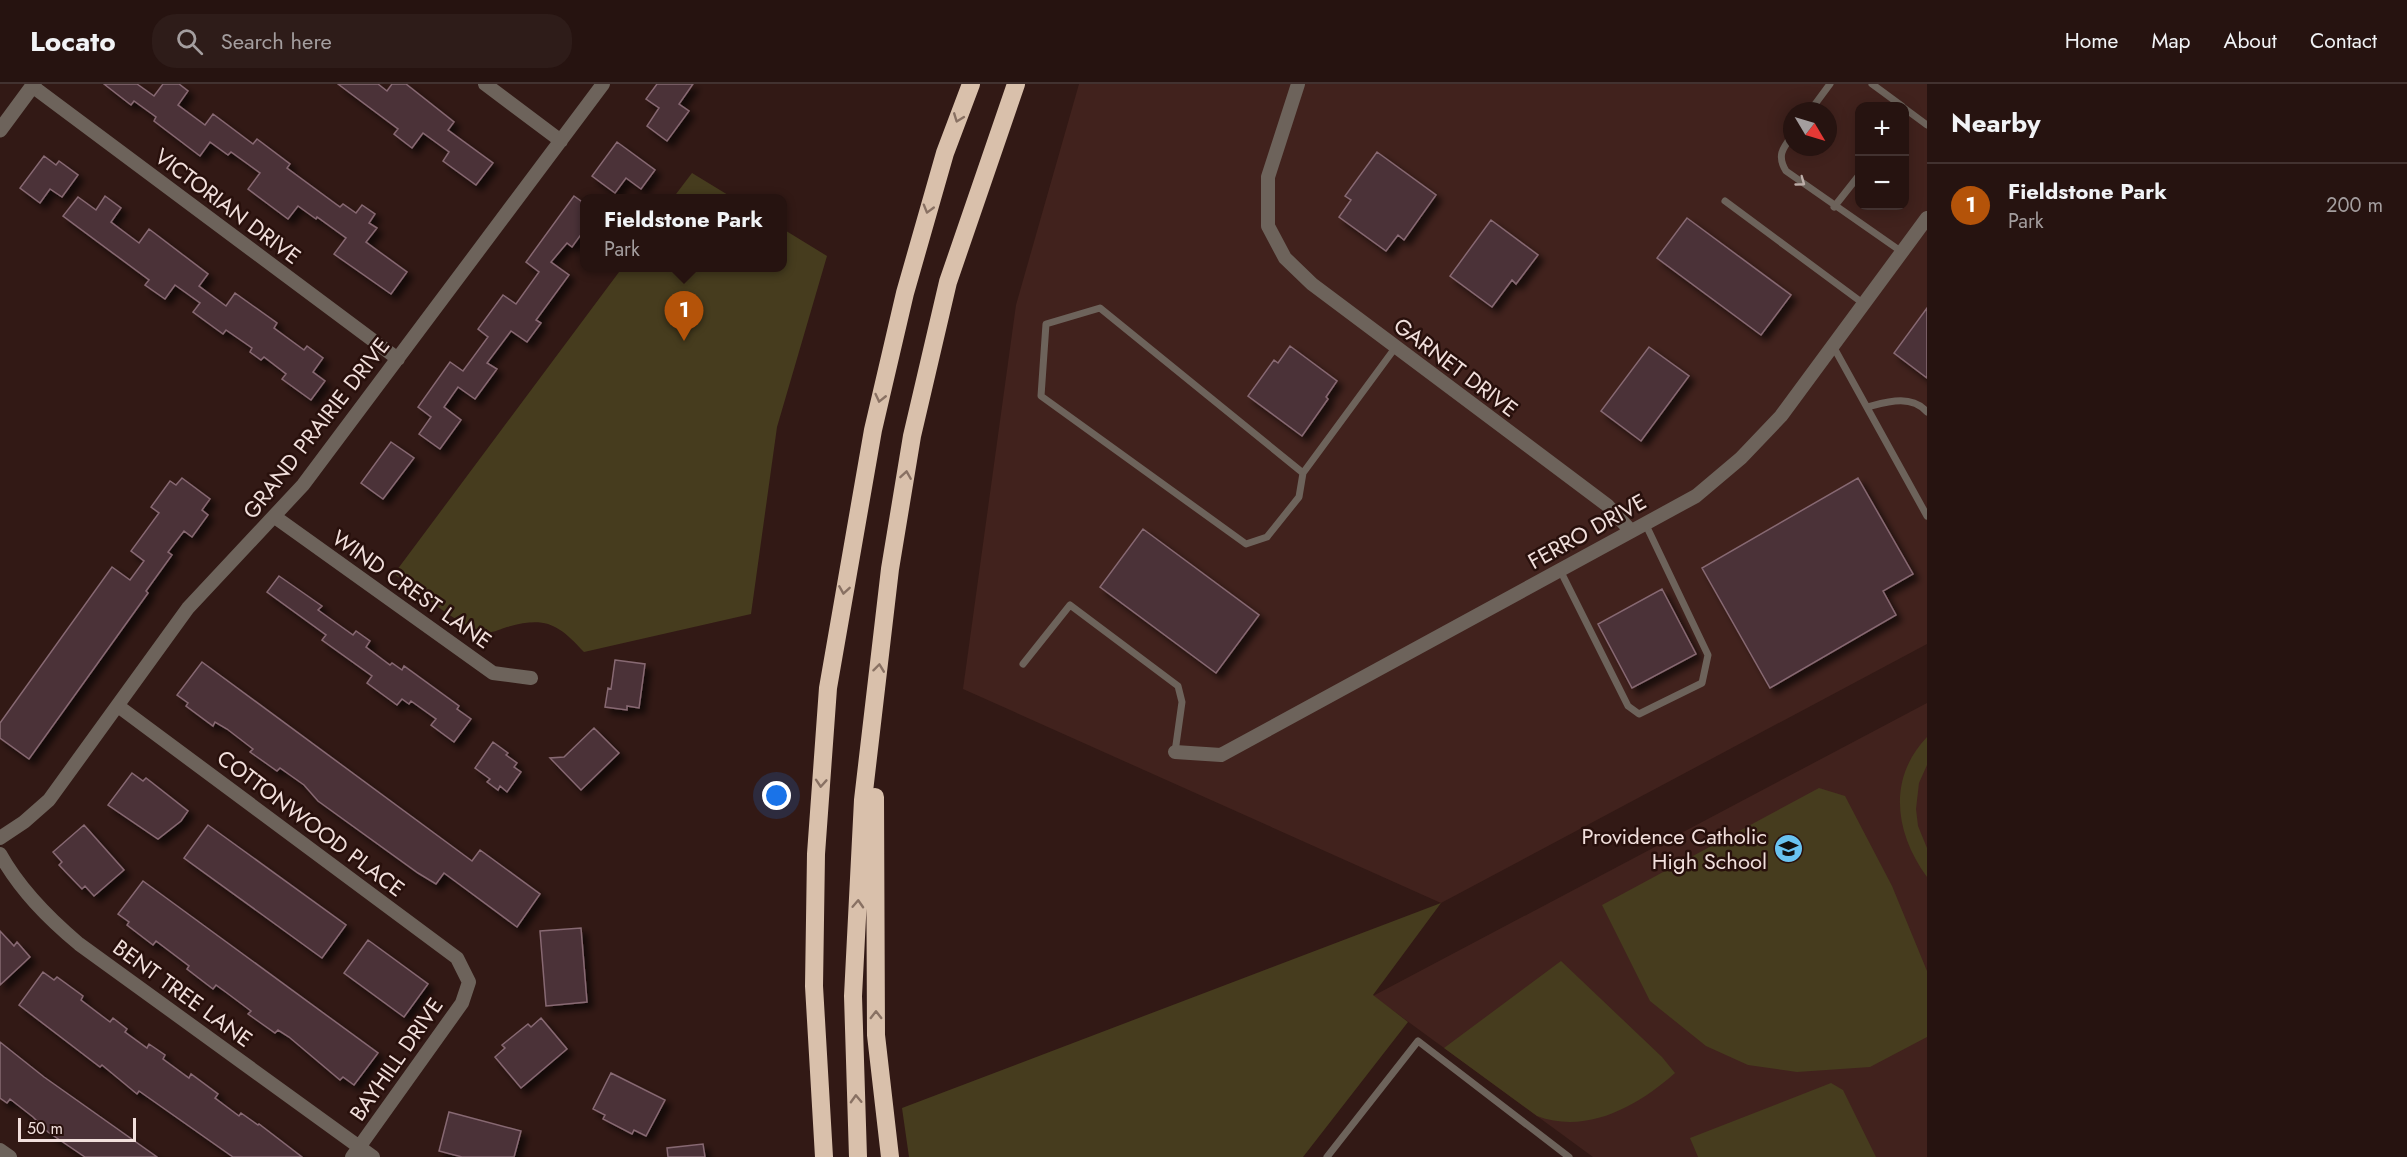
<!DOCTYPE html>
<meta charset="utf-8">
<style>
body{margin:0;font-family:Jost,sans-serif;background:#2e1c19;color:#f1f3f6}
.controls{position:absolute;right:18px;top:18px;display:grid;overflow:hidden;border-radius:12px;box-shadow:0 3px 15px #0003}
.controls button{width:54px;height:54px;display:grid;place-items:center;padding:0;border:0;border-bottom:2px solid #423230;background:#261310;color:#f1f3f6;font:30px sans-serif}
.compass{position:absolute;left:1783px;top:18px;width:54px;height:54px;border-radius:50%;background:#261310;box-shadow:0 3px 15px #0003;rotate:128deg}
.scale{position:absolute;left:18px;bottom:15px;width:118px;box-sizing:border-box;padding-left:6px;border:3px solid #f1dfdc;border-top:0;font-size:16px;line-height:21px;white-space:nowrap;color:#f1dfdc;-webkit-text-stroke:4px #28100c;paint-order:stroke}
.you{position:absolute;left:777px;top:712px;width:21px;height:21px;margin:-15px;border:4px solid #fff;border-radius:50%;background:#1a73e8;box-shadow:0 0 0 9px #1a73e833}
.badge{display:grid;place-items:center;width:39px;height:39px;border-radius:50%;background:#b45309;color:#fff;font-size:20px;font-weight:700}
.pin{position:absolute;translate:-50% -50px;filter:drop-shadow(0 2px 3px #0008)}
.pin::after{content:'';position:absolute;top:32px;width:21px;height:18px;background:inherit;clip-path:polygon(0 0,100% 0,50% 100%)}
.popup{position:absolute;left:580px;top:110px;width:207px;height:78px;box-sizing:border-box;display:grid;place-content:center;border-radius:12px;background:#261310;filter:drop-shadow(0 2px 4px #0005);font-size:20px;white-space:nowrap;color:#a49e9f}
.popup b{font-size:22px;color:#f1f3f6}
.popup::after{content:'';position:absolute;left:50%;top:100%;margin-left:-12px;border:12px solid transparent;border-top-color:#261310}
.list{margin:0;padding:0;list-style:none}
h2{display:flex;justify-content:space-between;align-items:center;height:78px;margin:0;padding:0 24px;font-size:26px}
h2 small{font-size:20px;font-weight:400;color:#a49e9f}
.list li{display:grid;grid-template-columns:39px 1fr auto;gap:18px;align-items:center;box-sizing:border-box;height:84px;padding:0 24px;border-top:2px solid #423230}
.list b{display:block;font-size:22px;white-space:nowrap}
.list p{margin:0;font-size:20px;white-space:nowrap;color:#a49e9f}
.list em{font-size:20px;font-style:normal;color:#a49e9f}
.icon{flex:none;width:33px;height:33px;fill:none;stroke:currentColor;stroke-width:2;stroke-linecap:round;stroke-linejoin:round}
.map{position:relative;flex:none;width:1927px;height:1073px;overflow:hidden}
header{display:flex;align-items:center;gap:36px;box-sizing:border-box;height:84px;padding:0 30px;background:#261310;border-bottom:2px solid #423230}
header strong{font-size:28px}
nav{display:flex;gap:33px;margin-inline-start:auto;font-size:21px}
.search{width:420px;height:54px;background:#2e1c19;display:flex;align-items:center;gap:15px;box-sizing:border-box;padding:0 21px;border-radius:24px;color:#a49e9f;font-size:22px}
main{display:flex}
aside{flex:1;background:#261310}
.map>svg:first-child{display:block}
.built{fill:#41221d;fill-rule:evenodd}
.green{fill:#463c1e}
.building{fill:#4b3039;stroke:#876972;stroke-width:1.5;filter:url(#shadow)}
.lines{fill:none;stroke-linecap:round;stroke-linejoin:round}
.service{stroke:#6d635b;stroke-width:7}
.minor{stroke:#6d635b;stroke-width:14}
.tertiary{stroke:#6d635b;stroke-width:15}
.motorway{stroke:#d9c0ab;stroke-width:18}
.oneway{stroke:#897163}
.oneway2{stroke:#bcada8}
.labels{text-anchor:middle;stroke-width:5;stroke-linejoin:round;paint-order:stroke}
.street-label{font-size:22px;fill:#f1dfdc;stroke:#28100c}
.poi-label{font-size:22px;fill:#f1dfdc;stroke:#28100c;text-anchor:end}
</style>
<header>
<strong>Locato</strong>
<div class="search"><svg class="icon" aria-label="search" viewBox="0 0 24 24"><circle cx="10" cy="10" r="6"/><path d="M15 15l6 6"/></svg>Search here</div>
<nav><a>Home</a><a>Map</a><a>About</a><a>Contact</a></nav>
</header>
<main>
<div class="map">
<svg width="1927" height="1073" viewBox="0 0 1927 1073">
<defs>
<filter id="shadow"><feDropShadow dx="5.5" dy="5.5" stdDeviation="3" flood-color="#0009"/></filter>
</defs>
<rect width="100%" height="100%" fill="#321915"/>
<path class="built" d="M1079 0H1927V560L1441 819 963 605 1016 221ZM1860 22H1904V122H1860ZM1792 27H1828V63H1792Z
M1927 619V1073H1593L1373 912Z"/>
<path class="green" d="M692 89 733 114H673Z
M783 145 827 172 777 343 751 530 584 568C558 540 546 532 507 543 500 545 492 550 484 548 455 540 420 508 394 490L622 184H783Z
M1927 653V681L1919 699 1916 725 1918 742 1927 764V793C1895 749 1887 695 1927 653Z
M1819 704 1845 712 1892 802 1927 887V953L1870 983 1797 988 1748 981 1706 962 1650 917 1602 821Z
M1441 819 1373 911 1408 938 1303 1073H909L902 1024Z
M1561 877 1662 973 1675 989C1639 1021 1588 1051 1537 1032L1444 964Z
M1831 999 1843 1006 1876 1073H1698L1690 1054Z"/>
<path class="building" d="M104 0H137L154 12 163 0H179L188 7 178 21 205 41 213 30 253 60 257 55 290 80 287 84 340 123 343 120 356 129 362 121 375 130 369 139 377 144 366 158 407 188 391 210 334 170 346 154 317 133 316 135 298 122 288 135 248 105 260 89 231 68 228 71 210 58 200 72 154 37 156 33 134 17 131 21Z
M338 0H378L387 7 392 0H406L454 38 448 46 493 79 476 101 443 77 449 68 423 49 412 64 394 50 398 45Z
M657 0H693L679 20 689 27 667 57 647 42 659 24 646 15Z
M617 58 655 86 641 105 626 94 615 109 592 92Z
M1377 68 1436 111 1404 156 1398 151 1386 167 1339 133 1351 116 1345 112Z
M44 72 56 81 59 77 78 91 62 113 50 105 40 119 20 104Z
M105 112 121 124 111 138 139 159 149 145 208 190 199 202 226 222 235 209 277 239 274 244 304 266 307 262 323 274 313 288 325 297 311 316 282 295 286 290 264 273 261 276 250 268 252 264 226 246 223 250 193 228 200 219 175 201 165 215 145 201 149 196 63 132 78 113 96 126Z
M574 112 585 120V145L572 163 567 159 551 178 569 191 536 236 541 239 527 258 511 247 487 279 497 285 475 315 458 303 444 323 461 336 440 365 419 350 431 333 418 323 450 278 463 287 488 253 478 245 503 211 516 220 539 188 526 178Z
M1687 134 1791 211 1761 251 1657 174Z
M1491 136 1538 171 1516 200 1512 196 1492 223 1450 192Z
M1927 224V294L1894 269Z
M1290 262 1337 297 1326 313 1328 315 1302 352 1248 312 1274 276 1278 279Z
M1649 263 1689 292 1641 357 1601 327Z
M391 358 414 374 383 415 361 399Z
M182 394 210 415 202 426 208 431 192 453 184 447 168 468 172 471 146 507 148 509 29 675 0 654V639L112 483 130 496 144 477 131 467 159 429 151 423 170 397 176 401Z
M1858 394 1913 490 1883 507 1896 531 1770 604 1702 484Z
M1143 445 1259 531 1216 589 1100 503Z
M279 492 322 522 318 526 353 551 356 547 370 557 366 563 390 581 392 579 402 586 404 582 459 622 457 625 471 635 454 658 431 641 436 635 411 617 409 620 402 615 397 621 367 599 372 592 322 556 326 551 267 508Z
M1662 505 1696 570 1632 604 1598 540Z
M615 576 645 580 639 624 627 622V626L605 623 608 604 611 605Z
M202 578 472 777 480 766 540 810 517 843 444 789 436 800 418 789 318 717 304 701 280 684 277 687 250 668 253 665 227 645 215 638 213 642 186 622 188 619 177 611Z
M594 644 619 669 581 706 550 674 564 673Z
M493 658 508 669 506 671 517 679 514 683 521 688 507 708 500 702 498 706 487 698 490 695 475 684Z
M132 689 143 697 146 694 188 727 181 737 158 755 108 721Z
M84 741 124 786 94 812 85 802 82 805 59 781 62 778 53 768Z
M208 741 346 841 322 874 184 774Z
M143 797 378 969 354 1001 343 993 340 996 289 953 278 946 275 949 248 930 251 927 227 909 216 901 213 905 187 885 189 882 156 857 153 861 127 841 129 838 118 830Z
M581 844 587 918 546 922 540 847Z
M0 847 14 862 17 858 30 873 0 901Z
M368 856 428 900 404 933 344 889Z
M43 888 54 896 57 893 83 912 81 916 110 938 113 934 127 945 125 948 147 964 149 960 165 971 163 975 189 994 191 990 218 1010 215 1014 239 1032 241 1029 258 1041 259 1040 302 1073H233L139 1007 137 1010 102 981 100 983 19 921Z
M541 934 567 965 521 1004 495 973 505 964 502 961 528 940 531 943Z
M0 958 44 993 157 1073H85L48 1048 33 1033 10 1015 7 1019 0 1014Z
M611 989 665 1016 646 1052 634 1046 632 1050 603 1035 605 1031 593 1025Z
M449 1028 521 1047 514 1073H462L439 1067Z
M703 1060 705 1073H668L667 1064Z"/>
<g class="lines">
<path class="service" d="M1872 0 1902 22
M1904 24 1927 41
M1810 27 1830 0
M1792 52C1782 65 1777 72 1786 87L1902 168
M1725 117 1864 220
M1834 123 1860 90
M1833 262 1927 432
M1867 323C1887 318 1911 310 1927 328
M1303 389 1299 413 1267 453 1246 460 1041 312 1046 240 1100 224 1303 389 1395 264
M1560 486 1628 622 1639 630 1702 599 1708 571 1645 439
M1023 580 1070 521 1178 602 1182 618 1175 668
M1327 1073 1418 957 1569 1073"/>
<path class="minor" d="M485 0 561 57
M1298 0 1268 93V142L1285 174 1312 200 1607 421 1631 447
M32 2 398 275
M275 433 493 589 531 594
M118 622 457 874 469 898 462 919 352 1073
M1175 668 1221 671 1696 412 1741 374 1781 332 1927 134
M0 754 24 738 49 716 188 524 303 401 603 0
M0 770C20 806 48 834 79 860L373 1073
M0 1066 10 1073"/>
<path class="tertiary" d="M0 46 34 0"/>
<path class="motorway" d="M875 713 876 951 890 1073
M824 1073 814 902 816 770 828 604 873 346 905 209 945 69 971 0
M858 1073 853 912 863 716 890 485 912 352 948 198 1016 0"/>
</g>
<defs><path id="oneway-chevron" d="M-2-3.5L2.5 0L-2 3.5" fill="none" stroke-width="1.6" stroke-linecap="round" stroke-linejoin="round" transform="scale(1.5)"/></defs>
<g class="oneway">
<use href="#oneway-chevron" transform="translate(958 34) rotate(111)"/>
<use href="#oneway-chevron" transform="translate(928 125) rotate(106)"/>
<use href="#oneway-chevron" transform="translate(880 314) rotate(103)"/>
<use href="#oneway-chevron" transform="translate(906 391) rotate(-81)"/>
<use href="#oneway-chevron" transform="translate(844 506) rotate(99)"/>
<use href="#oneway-chevron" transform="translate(879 584) rotate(-83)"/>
<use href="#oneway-chevron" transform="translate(821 699) rotate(94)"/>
<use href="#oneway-chevron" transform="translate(858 820) rotate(-87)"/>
<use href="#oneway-chevron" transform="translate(876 931) rotate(-90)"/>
<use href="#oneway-chevron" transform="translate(856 1015) rotate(-92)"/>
</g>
<use class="oneway2" href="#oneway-chevron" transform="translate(1801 98) rotate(36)"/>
<defs>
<symbol id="school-disc" viewBox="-11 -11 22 22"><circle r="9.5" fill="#69c3f1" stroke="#28100c"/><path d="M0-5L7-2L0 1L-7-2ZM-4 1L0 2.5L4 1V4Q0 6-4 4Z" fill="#111"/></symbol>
</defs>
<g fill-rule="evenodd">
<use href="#school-disc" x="1772" y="748" width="33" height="33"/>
</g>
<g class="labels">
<g class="street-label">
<text transform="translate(228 122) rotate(37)" y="8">VICTORIAN DRIVE</text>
<text transform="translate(1456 283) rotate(37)" y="8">GARNET DRIVE</text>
<text transform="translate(316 344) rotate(-52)" y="8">GRAND PRAIRIE DRIVE</text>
<text transform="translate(1587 447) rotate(-29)" y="8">FERRO DRIVE</text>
<text transform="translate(412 505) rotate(35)" y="8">WIND CREST LANE</text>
<text transform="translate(311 739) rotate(37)" y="8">COTTONWOOD PLACE</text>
<text transform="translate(183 909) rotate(36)" y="8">BENT TREE LANE</text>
<text transform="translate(396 975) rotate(-55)" y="8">BAYHILL DRIVE</text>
</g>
<g class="poi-label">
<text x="1767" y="760">Providence Catholic<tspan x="1767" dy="25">High School</tspan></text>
</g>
</g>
</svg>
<div class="controls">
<button>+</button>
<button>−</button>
</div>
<svg class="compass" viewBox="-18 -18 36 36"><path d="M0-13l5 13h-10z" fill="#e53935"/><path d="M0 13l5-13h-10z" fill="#a49e9f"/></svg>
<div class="scale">50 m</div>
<div class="you"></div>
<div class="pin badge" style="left:684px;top:257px">1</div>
<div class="popup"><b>Fieldstone Park</b>Park</div>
</div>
<aside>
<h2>Nearby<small></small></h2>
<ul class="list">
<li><span class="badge">1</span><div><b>Fieldstone Park</b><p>Park</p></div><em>200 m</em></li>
</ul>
</aside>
</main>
